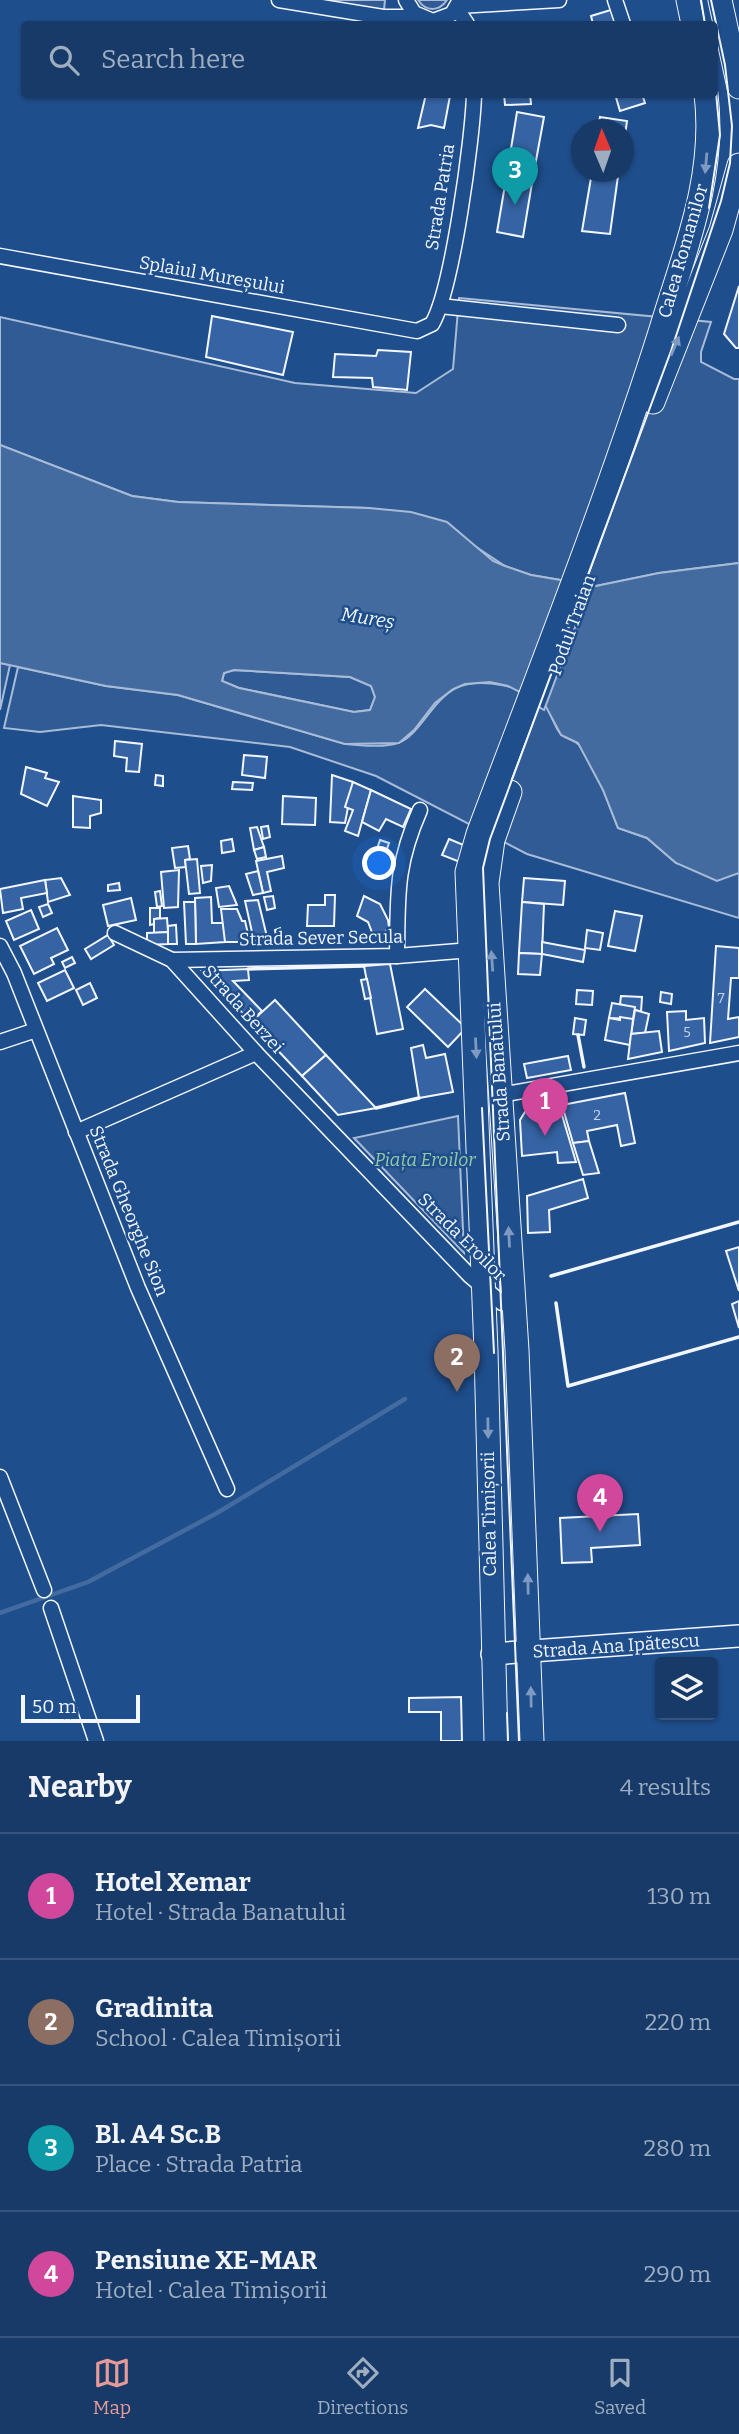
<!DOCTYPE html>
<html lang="en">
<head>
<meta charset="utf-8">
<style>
  body { margin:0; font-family:Bitter,serif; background:#20416f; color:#f1f3f6 }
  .controls { position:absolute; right:21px; bottom:21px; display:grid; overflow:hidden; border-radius:7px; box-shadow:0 2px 5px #0004 }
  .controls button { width:63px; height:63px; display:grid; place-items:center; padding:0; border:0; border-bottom:2px solid #36547d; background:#173a69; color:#f1f3f6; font:35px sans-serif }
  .compass { position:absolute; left:571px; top:119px; width:63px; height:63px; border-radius:50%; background:#173a69; box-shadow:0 2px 5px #0004; rotate:358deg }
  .scale { position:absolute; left:21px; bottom:18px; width:119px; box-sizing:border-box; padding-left:7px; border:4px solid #f2f6ff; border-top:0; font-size:19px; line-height:24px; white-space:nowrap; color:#f2f6ff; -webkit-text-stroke:5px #1f4e8c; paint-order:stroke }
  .you { position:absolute; left:380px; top:864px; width:24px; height:24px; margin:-18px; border:5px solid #fff; border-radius:50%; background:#1a73e8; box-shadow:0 0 0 10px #1a73e833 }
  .badge { display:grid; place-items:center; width:46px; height:46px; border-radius:50%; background:#e69b98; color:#fff; font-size:23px; font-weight:700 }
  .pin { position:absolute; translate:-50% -58px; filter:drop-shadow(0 2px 4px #0008) }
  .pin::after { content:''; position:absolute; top:37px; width:24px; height:21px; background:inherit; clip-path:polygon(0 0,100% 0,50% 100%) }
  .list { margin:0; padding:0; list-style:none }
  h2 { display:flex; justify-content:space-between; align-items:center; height:91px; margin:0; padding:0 28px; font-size:30px }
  h2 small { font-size:23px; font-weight:400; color:#9eadc0 }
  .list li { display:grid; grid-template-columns:46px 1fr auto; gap:21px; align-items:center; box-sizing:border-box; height:126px; padding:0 28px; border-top:2px solid #36547d }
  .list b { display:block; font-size:26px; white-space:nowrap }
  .list p { margin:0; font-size:23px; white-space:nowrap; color:#9eadc0 }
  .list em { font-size:23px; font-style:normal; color:#9eadc0 }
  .icon { flex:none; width:38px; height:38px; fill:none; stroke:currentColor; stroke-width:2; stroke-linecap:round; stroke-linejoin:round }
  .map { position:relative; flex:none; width:739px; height:1741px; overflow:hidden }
  .search { position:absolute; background:#173a69; box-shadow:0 2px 5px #0004; left:21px; right:21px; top:21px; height:77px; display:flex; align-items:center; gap:18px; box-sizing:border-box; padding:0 24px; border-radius:7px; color:#9eadc0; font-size:26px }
  .sheet { height:595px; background:#173a69 }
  nav { display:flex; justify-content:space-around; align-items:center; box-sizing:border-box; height:98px; border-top:2px solid #36547d; background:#173a69; font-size:19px; color:#9eadc0 }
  nav a { display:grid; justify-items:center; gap:4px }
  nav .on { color:#e69b98 }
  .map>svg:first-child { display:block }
</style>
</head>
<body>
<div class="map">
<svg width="739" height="1741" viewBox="0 0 739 1741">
  <rect width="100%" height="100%" fill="#1f4e8c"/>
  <g fill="#305b95" stroke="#a8bbd7" stroke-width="2">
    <path d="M320,0H385L384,10Z"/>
    <path d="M418,0H447C439,12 426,12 418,0Z"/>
    <path d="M459,298L711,322L701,352V362L734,379H739V563L659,573L596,586L531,575L505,566L476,547L369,508L178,502L132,496L0,445V317L295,383L416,393L453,369Z"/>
    <path d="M0,663L10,665L0,710Z"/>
    <path d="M18,667L106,686L178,695L345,744C361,745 383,748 398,743C420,735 432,700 456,688C479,677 528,686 546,706C552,714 554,727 561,734C566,739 575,740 579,745C597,768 607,801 618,828L647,838L676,863L739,873V918L527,854L376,776L290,747L101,725L40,732L4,728Z"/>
    <path d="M234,670L350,677L371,686L375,697L370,710L354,712L239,688L222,681L224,673Z"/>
    <path d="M458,1116L464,1253L354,1138Z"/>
  </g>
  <path fill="#446ba0" stroke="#a8bbd7" stroke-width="2" fill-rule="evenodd" d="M0,445L132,496L178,502L369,508L411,512L447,522L493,561L505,566L531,575L596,586L659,573L739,563V873L717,881L676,863L647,838L618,828L603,790L578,743L561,735L545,705L508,686L490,682L465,684L453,689L435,703L414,730L399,743L345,744L178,695L106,686L0,663ZM234,670L350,677L371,686L375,697L370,710L354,712L239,688L222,681L224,673Z"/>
  <path fill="#1f4e8c" stroke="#a8bbd7" stroke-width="2" d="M568,578L592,582L544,710L523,697Z"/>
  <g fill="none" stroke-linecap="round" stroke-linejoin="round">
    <path stroke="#446ba0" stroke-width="4.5" d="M0,1613L88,1582L217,1513L405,1399"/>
  </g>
  <g fill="#3563a3" stroke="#f2f6ff" stroke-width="2">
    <path d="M614,9L619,24H593L591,16Z"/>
    <path d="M517,22L518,24H490Z"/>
    <path d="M426,94L450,96L444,128L431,125L418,128Z"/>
    <path d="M504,94H530L531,104L505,105Z"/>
    <path d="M615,94H642L645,103L620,111Z"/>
    <path d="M517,112L544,117L533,177L507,173Z"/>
    <path d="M600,117L627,121L624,142V130H598Z"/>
    <path d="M592,172H619L618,176Z"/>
    <path d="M592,172L618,176L610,234L582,231Z"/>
    <path d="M507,173L533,177L523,237L497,232Z"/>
    <path d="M739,286V348H736L724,334Z"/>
    <path d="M212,316L293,332L283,375L206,357Z"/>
    <path d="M378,350L411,352L407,390L373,387L372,378L333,377L335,354L376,356Z"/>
    <path d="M115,741L142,744L139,772L126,771L127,758L114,756Z"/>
    <path d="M244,755L267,757L265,778L242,775Z"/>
    <path d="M26,767L47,773L45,778L59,782L47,806L21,794Z"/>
    <path d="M156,775L163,776V786L155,785Z"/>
    <path d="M332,775L353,782L345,823L330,822Z"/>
    <path d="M233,782L253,783L252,790L232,789Z"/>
    <path d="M353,782L371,790L358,836L345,831L353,810L345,807Z"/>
    <path d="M371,790L411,809L403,827L386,819L379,831L362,822Z"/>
    <path d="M73,796L101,800V813L90,816V828L73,827Z"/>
    <path d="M283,796L316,798L315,825L282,824Z"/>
    <path d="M268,826L270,837L263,839L261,827Z"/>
    <path d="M257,827L264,847L254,850L250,828Z"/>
    <path d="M232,839L234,851L222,853L221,841Z"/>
    <path d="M449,839L466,846L460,862L442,855Z"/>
    <path d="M380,840L389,843L386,852L377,849Z"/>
    <path d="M188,846L190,859L185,860L186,867L175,868L172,848Z"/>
    <path d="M264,847L266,857L257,859L254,850Z"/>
    <path d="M282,856L284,868L267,872L271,891L263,893L256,861Z"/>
    <path d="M197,859L200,893L189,894L185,860Z"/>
    <path d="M212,865L211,881L203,883L201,866Z"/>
    <path d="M179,870L178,907L164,908L161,872Z"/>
    <path d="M258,871L263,893L253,895L246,874Z"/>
    <path d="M61,878L70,895L48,902L45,880Z"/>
    <path d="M524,878L565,881L563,905L522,902Z"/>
    <path d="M45,880L47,893L21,898L23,909L3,913L0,889Z"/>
    <path d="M119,883L120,890L108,891V885Z"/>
    <path d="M229,886L237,905L219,907L216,888Z"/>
    <path d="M160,891L162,906L157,907L155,892Z"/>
    <path d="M325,895H335L334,926H307L308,905H325Z"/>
    <path d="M273,896L275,908L267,910L264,897Z"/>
    <path d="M364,896L380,904L388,920L389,927L383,935H373L368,922L357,916Z"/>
    <path d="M211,897L212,923H225V942L196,944L195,898Z"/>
    <path d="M131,898L136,920L108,926L103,905Z"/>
    <path d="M258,900L268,941H254L245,901Z"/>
    <path d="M184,902H195L196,944H186Z"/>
    <path d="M522,902L544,904L542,954L519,953Z"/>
    <path d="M48,904L52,913L43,917L39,907Z"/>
    <path d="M150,908H160V918L154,919V924L150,925Z"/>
    <path d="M221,909H237L242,921H245L250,942H225Z"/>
    <path d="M31,910L39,929L14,940L6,921Z"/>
    <path d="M615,911L642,916L635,951L608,946Z"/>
    <path d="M167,918L168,932L154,933V919Z"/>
    <path d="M176,925L177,944H168V926Z"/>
    <path d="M57,928L68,950L51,958L54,964L34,974L20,946Z"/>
    <path d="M280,928L283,940L277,941L275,930Z"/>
    <path d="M587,930L603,933L600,950L585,948Z"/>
    <path d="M168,932V944L147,945V933Z"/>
    <path d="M108,935L114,945L91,959L85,949Z"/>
    <path d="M542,942L585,950L583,962L542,954Z"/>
    <path d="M716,946L739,948V978H731L728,1019L739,1017V1037L710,1043Z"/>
    <path d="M519,953L542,954L540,975L518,974Z"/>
    <path d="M72,957L75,963L65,968L62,962Z"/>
    <path d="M390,964L403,1029L377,1034L364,966Z"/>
    <path d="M248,969L249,980L233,981L262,1011L251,1022L202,971Z"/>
    <path d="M65,970L74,988L47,1001L38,983Z"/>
    <path d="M367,979L371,998L365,999L361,980Z"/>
    <path d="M90,983L97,998L83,1005L76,990Z"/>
    <path d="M425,989L466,1028L448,1047L407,1007Z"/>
    <path d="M577,990L593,991L592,1005L576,1004Z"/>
    <path d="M661,992L672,994L671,1004L660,1002Z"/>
    <path d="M621,996L642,997L641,1012L620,1004Z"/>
    <path d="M275,1000L326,1055L302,1076L251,1022Z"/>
    <path d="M612,1003L635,1007L633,1019L609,1018Z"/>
    <path d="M635,1010L649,1014L645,1033L631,1034Z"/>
    <path d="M686,1011V1020L704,1018L705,1043L669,1051L667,1012Z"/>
    <path d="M620,1017L633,1019L630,1045L605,1040L609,1018L620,1020Z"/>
    <path d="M575,1018L586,1020L584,1035L573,1034Z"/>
    <path d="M659,1031L662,1052L628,1059L631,1034Z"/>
    <path d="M423,1045L426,1058L445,1054L453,1092L419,1098L411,1048Z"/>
    <path d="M326,1055L376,1108L338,1115L302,1076Z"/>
    <path d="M568,1056L571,1070L527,1078L524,1064Z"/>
    <path d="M625,1093L635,1143L621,1146L617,1125L587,1131L589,1141L573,1143L562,1105Z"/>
    <path d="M559,1105L576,1162L558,1163L557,1152L522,1156L520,1120L525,1112Z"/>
    <path d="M589,1141L599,1173L583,1175L573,1143Z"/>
    <path d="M583,1179L588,1198L549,1210L550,1232L528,1233L527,1196Z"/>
    <path d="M739,1247V1291L726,1251Z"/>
    <path d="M739,1301V1328L732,1304Z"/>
    <path d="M638,1514L640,1545L591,1548L592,1562L562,1563L560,1518Z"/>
    <path d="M461,1697L462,1741H441V1712H409V1698Z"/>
  </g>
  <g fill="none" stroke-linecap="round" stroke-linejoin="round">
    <defs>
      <g id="street">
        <path d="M279,0L383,17H419"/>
        <path d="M406,0L414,13L433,21L452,14L460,0"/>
        <path d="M615,0L623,24"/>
        <path d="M458,6L559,0"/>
        <path d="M457,9L467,24"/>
        <path d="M0,256L417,331L432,324C452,291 473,137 474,94"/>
        <path d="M440,306L618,325"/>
        <path d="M115,933L172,960L256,1053L470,1276L502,1303L513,1305"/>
        <path d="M0,946L14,973L138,1288L227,1489"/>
        <path d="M397,956C398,896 395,867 420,810"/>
        <path d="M172,960L397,956L471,950"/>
        <path d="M0,1042L36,1030"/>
        <path d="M500,1095L739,1053"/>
        <path d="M76,1132L256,1053"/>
        <path d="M0,1477L44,1590"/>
        <path d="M51,1608L96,1741"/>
      </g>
      <path id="secondary" d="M492,1654L739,1636"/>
      <g id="primary">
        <path d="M688,0L693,24"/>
        <path d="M720,0L739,87"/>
        <path d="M653,402L721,230L739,165"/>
        <path d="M510,792L493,840L487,883L517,1350L532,1741"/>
        <path d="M496,1741L486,1351L467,872L478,834C541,666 608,498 662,326C685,250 716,176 706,94"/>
      </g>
    </defs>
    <use href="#street" stroke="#f2f6ff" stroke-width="17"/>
    <use href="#secondary" stroke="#f2f6ff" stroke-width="24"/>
    <use href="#primary" stroke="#f2f6ff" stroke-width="25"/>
    <use href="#street" stroke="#1f4e8c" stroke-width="14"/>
    <use href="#secondary" stroke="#1f4e8c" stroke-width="21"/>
    <use href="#primary" stroke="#1f4e8c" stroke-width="23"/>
    <g stroke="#f2f6ff" stroke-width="2">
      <path d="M701,0L705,24"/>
      <path d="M709,208L720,135L714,71"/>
      <path d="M482,1108L494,1353"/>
      <path d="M507,1713L508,1741"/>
      <path d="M519,1741L483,868L490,839L671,351L721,201L730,163L732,126L725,65L711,0"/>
    </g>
    <g stroke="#f2f6ff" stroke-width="3.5">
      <path d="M248,969L364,966"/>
      <path d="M578,1035L584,1067"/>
      <path d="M376,1108L419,1098"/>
      <path d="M551,1276L739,1222"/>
      <path d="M556,1303L568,1386L739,1337"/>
    </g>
  </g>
  <defs><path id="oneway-solid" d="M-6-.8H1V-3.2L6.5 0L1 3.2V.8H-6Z" transform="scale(1.75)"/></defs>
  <g fill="#7e9ac0">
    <use href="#oneway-solid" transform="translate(706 163) rotate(95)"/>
    <use href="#oneway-solid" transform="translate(675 346) rotate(-67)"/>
    <use href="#oneway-solid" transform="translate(492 961) rotate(-94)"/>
    <use href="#oneway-solid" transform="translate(476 1048) rotate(87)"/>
    <use href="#oneway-solid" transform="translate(509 1237) rotate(-93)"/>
    <use href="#oneway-solid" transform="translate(488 1428) rotate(89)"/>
    <use href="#oneway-solid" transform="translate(528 1584) rotate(-91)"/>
    <use href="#oneway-solid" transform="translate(531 1697) rotate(-91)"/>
  </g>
  <g text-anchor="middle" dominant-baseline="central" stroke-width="5" stroke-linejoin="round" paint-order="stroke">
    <g font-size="14" fill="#c3d1e8">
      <text x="721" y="998">7</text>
      <text x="687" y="1032">5</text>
      <text x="597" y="1115">2</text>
    </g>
    <g font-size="18" fill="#f2f6ff" stroke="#1f4e8c">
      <text transform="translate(440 197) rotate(-81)">Strada Patria</text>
      <text transform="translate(683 251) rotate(-74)">Calea Romanilor</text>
      <text transform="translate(212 275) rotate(10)">Splaiul Mureșului</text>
      <text transform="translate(572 625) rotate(-70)">Podul Traian</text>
      <text transform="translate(321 938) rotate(-1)">Strada Sever Secula</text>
      <text transform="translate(243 1009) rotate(48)">Strada Berzei</text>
      <text transform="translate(499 1072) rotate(-94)">Strada Banatului</text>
      <text transform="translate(129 1211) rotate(68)">Strada Gheorghe Sion</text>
      <text transform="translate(462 1237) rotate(45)">Strada Eroilor</text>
      <text transform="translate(489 1514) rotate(-91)">Calea Timișorii</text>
      <text transform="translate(616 1646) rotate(-4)">Strada Ana Ipătescu</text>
    </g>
    <g font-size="18" font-style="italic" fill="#97c8a6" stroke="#1f4e8c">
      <text x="425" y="1160">Piața Eroilor</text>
    </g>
    <g font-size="19" font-style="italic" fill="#f2f6ff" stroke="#1f4e8c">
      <text transform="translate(368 618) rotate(9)">Mureș</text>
    </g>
  </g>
</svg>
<div class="controls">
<button><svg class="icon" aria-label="layers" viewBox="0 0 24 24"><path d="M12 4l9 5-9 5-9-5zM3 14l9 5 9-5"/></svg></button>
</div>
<svg class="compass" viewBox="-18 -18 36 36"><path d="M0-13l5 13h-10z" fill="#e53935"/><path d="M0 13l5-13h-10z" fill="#9eadc0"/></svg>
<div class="scale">50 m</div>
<div class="you"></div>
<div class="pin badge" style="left:545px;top:1136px;background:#d1479c">1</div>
<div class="pin badge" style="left:457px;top:1392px;background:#8d6e63">2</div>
<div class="pin badge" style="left:515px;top:205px;background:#0f9aa8">3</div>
<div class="pin badge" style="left:600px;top:1532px;background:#d1479c">4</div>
<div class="search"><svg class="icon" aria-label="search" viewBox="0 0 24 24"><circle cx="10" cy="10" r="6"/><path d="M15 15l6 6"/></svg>Search here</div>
</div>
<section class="sheet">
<h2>Nearby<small>4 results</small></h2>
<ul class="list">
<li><span class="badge" style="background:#d1479c">1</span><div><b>Hotel Xemar</b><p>Hotel · Strada Banatului</p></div><em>130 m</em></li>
<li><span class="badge" style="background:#8d6e63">2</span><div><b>Gradinita</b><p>School · Calea Timișorii</p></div><em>220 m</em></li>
<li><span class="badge" style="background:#0f9aa8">3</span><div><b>Bl. A4 Sc.B</b><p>Place · Strada Patria</p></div><em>280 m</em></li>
<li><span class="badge" style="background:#d1479c">4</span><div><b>Pensiune XE-MAR</b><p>Hotel · Calea Timișorii</p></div><em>290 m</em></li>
</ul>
</section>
<nav>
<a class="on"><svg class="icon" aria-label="map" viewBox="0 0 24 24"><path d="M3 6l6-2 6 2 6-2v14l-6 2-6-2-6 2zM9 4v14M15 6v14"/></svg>Map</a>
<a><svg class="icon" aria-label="directions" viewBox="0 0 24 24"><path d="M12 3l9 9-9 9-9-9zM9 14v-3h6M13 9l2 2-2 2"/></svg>Directions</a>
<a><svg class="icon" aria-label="saved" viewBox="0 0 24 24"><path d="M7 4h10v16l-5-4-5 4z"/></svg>Saved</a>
</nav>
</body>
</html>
